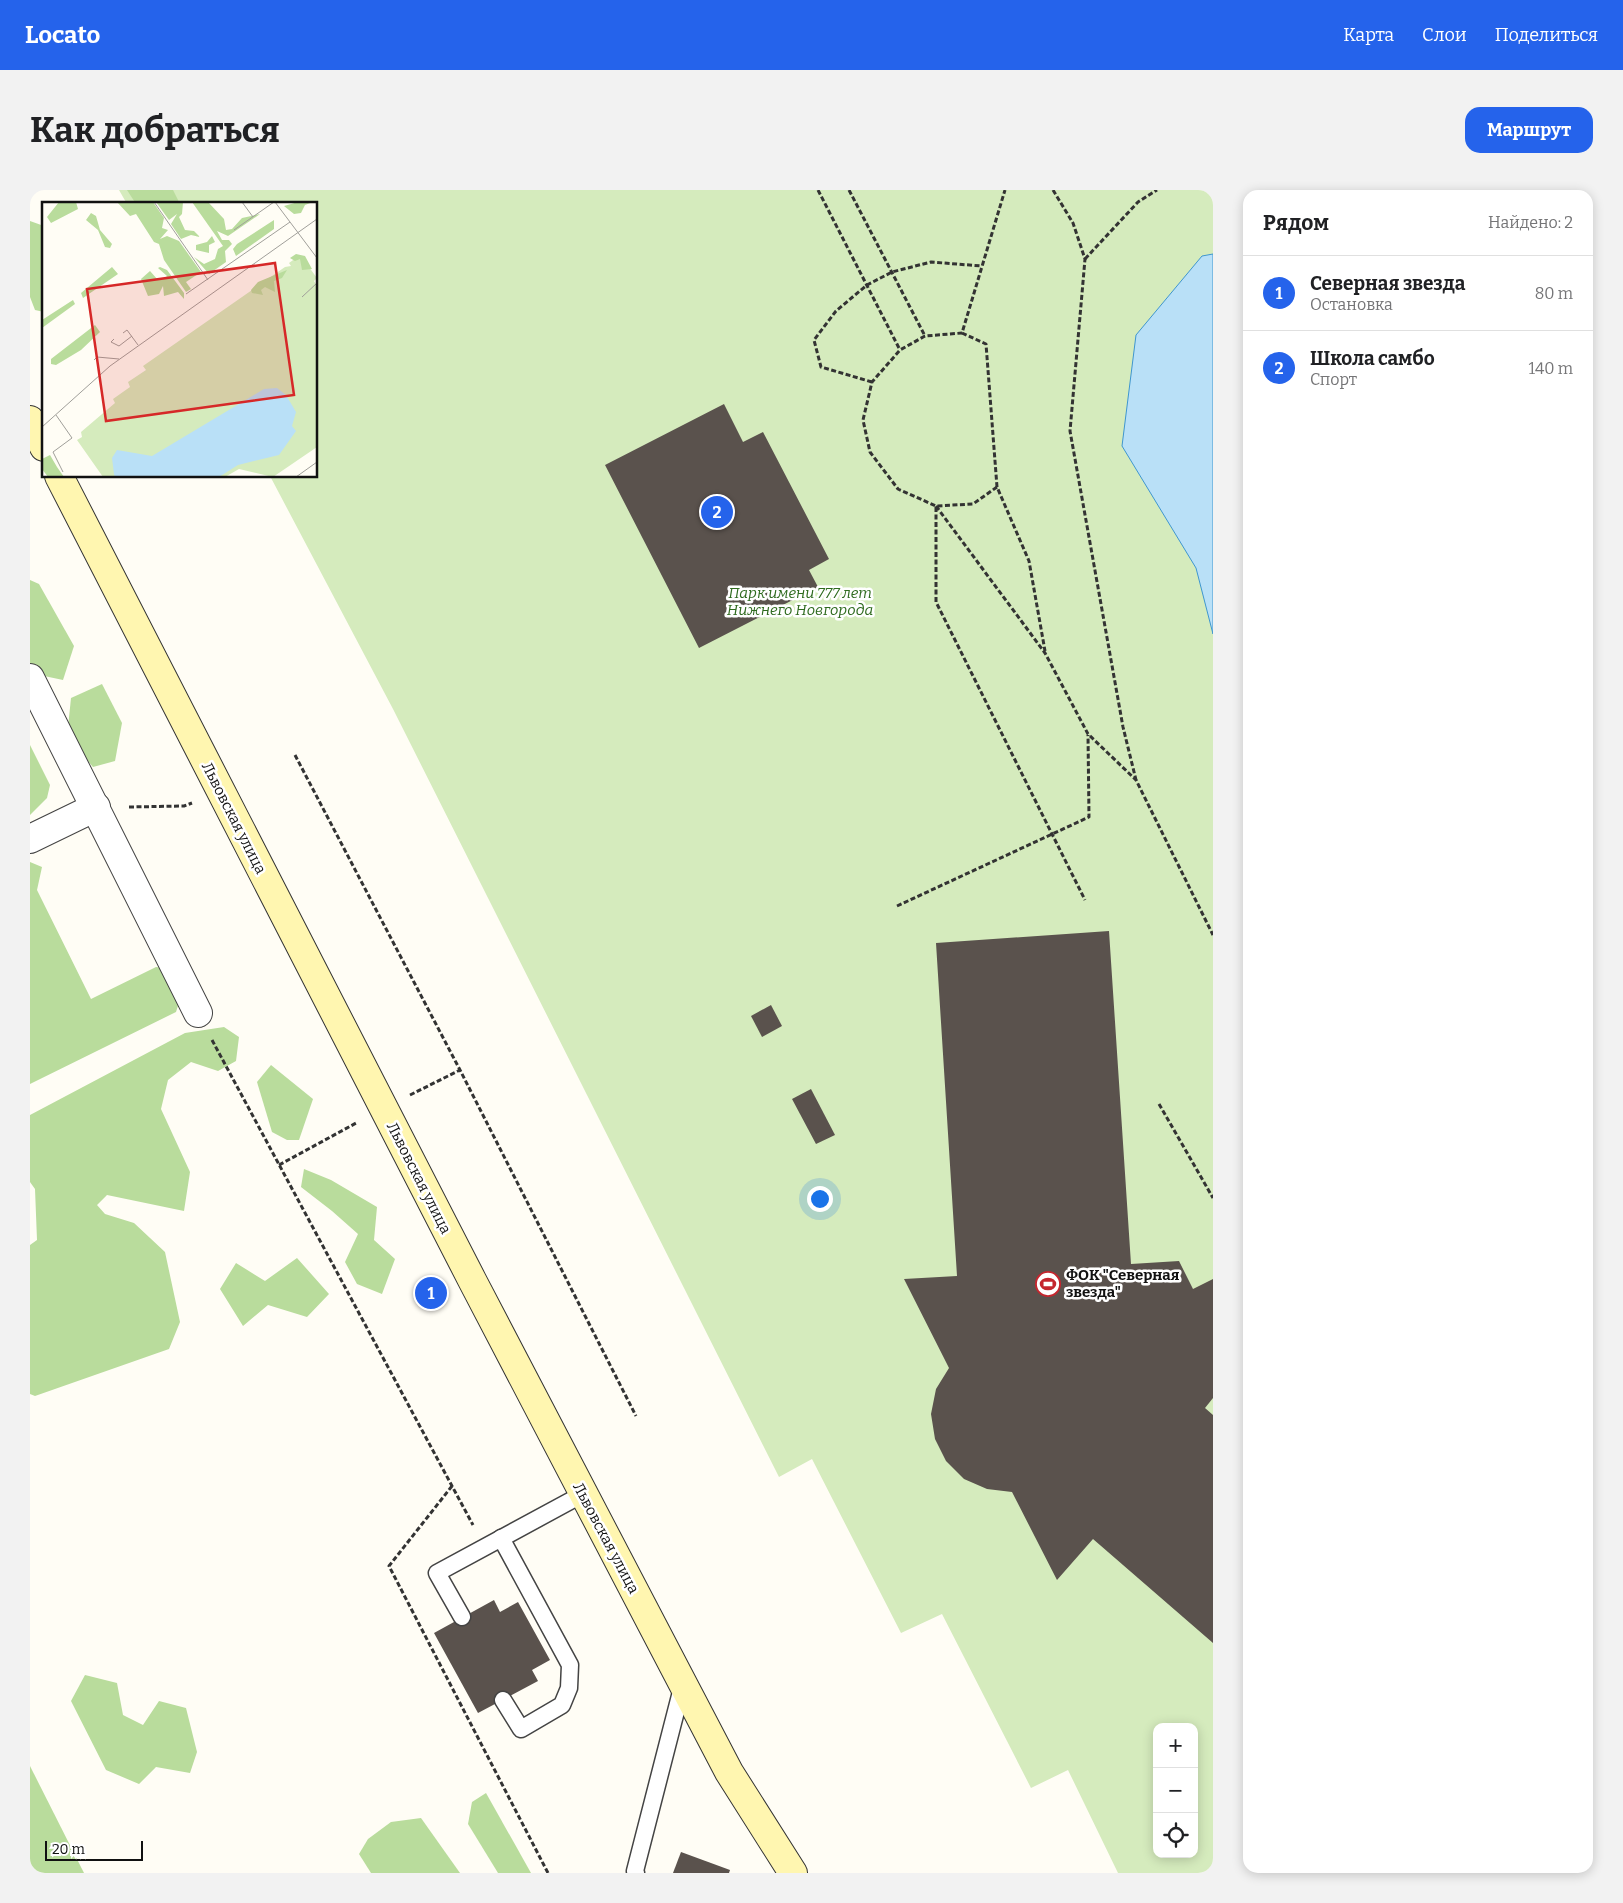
<!DOCTYPE html>
<html lang="ru">
<head>
<meta charset="utf-8">
<style>
  body { margin:0; font-family:Bitter,serif; background:#f2f2f2; color:#202124 }
  .controls { position:absolute; right:15px; bottom:15px; display:grid; overflow:hidden; border-radius:10px; box-shadow:0 2px 12px #0003 }
  .controls button { width:45px; height:45px; display:grid; place-items:center; padding:0; border:0; border-bottom:1px solid #e0e0e0; background:#fff; color:#202124; font:25px sans-serif }
  .scale { position:absolute; left:15px; bottom:12px; width:98px; box-sizing:border-box; padding-left:5px; border:2px solid #111; border-top:0; font-size:14px; line-height:18px; white-space:nowrap; color:#111; -webkit-text-stroke:4px #fff; paint-order:stroke }
  .you { position:absolute; left:789px; top:1008px; width:18px; height:18px; margin:-12px; border:4px solid #fff; border-radius:50%; background:#1a73e8; box-shadow:0 0 0 8px #1a73e833 }
  .badge { display:grid; place-items:center; width:32px; height:32px; border-radius:50%; background:#2563eb; color:#fff; font-size:16px; font-weight:700 }
  .pin { position:absolute; translate:-50% -50%; border:2px solid #fff; box-shadow:0 1px 5px #0006 }
  .list { margin:0; padding:0; list-style:none }
  h2 { display:flex; justify-content:space-between; align-items:center; height:65px; margin:0; padding:0 20px; font-size:21px }
  h2 small { font-size:16px; font-weight:400; color:#757577 }
  .list li { display:grid; grid-template-columns:32px 1fr auto; gap:15px; align-items:center; box-sizing:border-box; height:75px; padding:0 20px; border-top:1px solid #e0e0e0 }
  .list b { display:block; font-size:19px; white-space:nowrap }
  .list p { margin:0; font-size:16px; white-space:nowrap; color:#757577 }
  .list em { font-size:16px; font-style:normal; color:#757577 }
  .icon { flex:none; width:28px; height:28px; fill:none; stroke:currentColor; stroke-width:2; stroke-linecap:round; stroke-linejoin:round }
  .map { position:relative; flex:none; width:1183px; height:1683px; overflow:hidden; border-radius:15px }
  header { display:flex; align-items:center; gap:30px; box-sizing:border-box; height:70px; padding:0 25px; background:#2563eb; color:#fff }
  header strong { font-size:24px }
  nav { display:flex; gap:28px; margin-inline-start:auto; font-size:18px }
  .intro { display:flex; align-items:center; justify-content:space-between; box-sizing:border-box; height:120px; padding:0 30px }
  h1 { margin:0; font-size:35px }
  .button { padding:12px 22px; border-radius:15px; background:#2563eb; color:#fff; font-size:18px; font-weight:700 }
  main { display:flex; gap:30px; padding:0 30px }
  aside { flex:1; background:#fff; border-radius:15px; box-shadow:0 2px 12px #0003 }
  .map>svg:first-child { display:block }
</style>
</head>
<body>
<header>
<strong>Locato</strong>
<nav><a>Карта</a><a>Слои</a><a>Поделиться</a></nav>
</header>
<div class="intro"><h1>Как добраться</h1><a class="button">Маршрут</a></div>
<main>
<div class="map">
<svg width="1183" height="1683" viewBox="0 0 1183 1683">
  <rect width="100%" height="100%" fill="#fffdf5"/>
  <path fill="#d5ebbd" fill-rule="evenodd" d="M89,0H1183V1683H1088L1038,1580L1001,1598L912,1424L871,1443L782,1269L749,1287L363,519L240,286H286V14H97ZM1127,1537H1164V1664H1127Z"/>
  <g fill="#b9dc9c">
    <path d="M97,0H143L150,14H106Z"/>
    <path d="M0,31L14,36V122L5,120L0,107Z"/>
    <path d="M0,390L9,394L44,456L33,490L0,483Z"/>
    <path d="M72,494L92,533L85,571L63,577L37,547L41,508Z"/>
    <path d="M0,555L20,595L17,608L0,625Z"/>
    <path d="M0,672L12,677L7,700L61,809L126,777L142,779L153,800L146,822L0,894Z"/>
    <path d="M194,837L209,847L206,871L188,881L161,872L138,890L131,919L160,982L154,1021L77,1005L67,1015L75,1024L104,1033L135,1062L150,1132L139,1159L5,1206L0,1204V1055L7,1050L5,999L0,992V925L155,843Z"/>
    <path d="M241,875L283,909L269,950H257L242,942L227,892Z"/>
    <path d="M274,979L301,990L347,1017L344,1050L365,1069L352,1104L327,1094L315,1072L328,1044L302,1021L271,997Z"/>
    <path d="M267,1068L299,1104L277,1127L238,1115L213,1136L190,1099L206,1073L235,1091Z"/>
    <path d="M55,1485L87,1493L93,1525L113,1535L129,1511L156,1518L167,1562L160,1583L126,1577L109,1594L76,1580L41,1511Z"/>
    <path d="M0,1576L54,1683H0Z"/>
    <path d="M456,1603L501,1683H468L438,1634L442,1612Z"/>
    <path d="M391,1628L430,1683H341L329,1664L338,1649L361,1632Z"/>
  </g>
  <path fill="#b9e0f7" stroke="#3f96cf" d="M1183,64V444L1166,378L1092,256L1106,145L1172,66Z"/>
  <g fill="#5a524d">
    <path d="M694,214L713,252L733,242L799,369L779,380L788,397L669,458L575,275Z"/>
    <path d="M1079,741L1101,1074L1149,1071L1163,1099L1183,1089V1208L1175,1218L1183,1225V1453L1063,1349L1027,1390L982,1302L957,1299L934,1289L916,1271L905,1249L901,1224L906,1199L919,1178L874,1089L927,1086L906,753Z"/>
    <path d="M741,815L752,836L732,847L721,826Z"/>
    <path d="M781,899L805,945L786,954L762,909Z"/>
    <path d="M464,1410L470,1422L488,1412L520,1470L502,1480L508,1491L448,1523L404,1443Z"/>
    <path d="M651,1662L700,1680L699,1683H643Z"/>
  </g>
  <g fill="none" stroke-linecap="round" stroke-linejoin="round">
    <defs>
      <g id="lane">
        <path d="M471,1348L540,1475L539,1498L532,1515L491,1539L473,1510"/>
        <path d="M432,1427L407,1383L553,1304"/>
        <path d="M606,1683L605,1681L653,1494"/>
      </g>
      <g id="street">
        <path d="M0,488L168,823"/>
        <path d="M0,649L66,617"/>
      </g>
      <g id="secondary">
        <path d="M0,230L14,257"/>
        <path d="M29,286L442,1090L653,1494L699,1582L763,1683"/>
      </g>
    </defs>
    <use href="#lane" stroke="#444" stroke-width="19"/>
    <use href="#street" stroke="#444" stroke-width="30"/>
    <use href="#secondary" stroke="#333" stroke-width="30"/>
    <g stroke="#333" stroke-width="3" stroke-dasharray="5 2.5" stroke-linecap="butt">
      <path d="M788,0L870,160"/>
      <path d="M819,0L895,146"/>
      <path d="M1023,0L1043,33L1055,69L1040,241L1093,537L1106,590"/>
      <path d="M1055,69L1108,12L1127,0"/>
      <path d="M932,143L956,154L967,297L999,371L1015,461"/>
      <path d="M842,192L791,177L784,150L806,121L837,95L862,82L901,72L952,76"/>
      <path d="M967,297L943,314L906,316L868,299L840,262L833,230L842,192L870,160L895,146L932,143L975,0"/>
      <path d="M906,316L1015,463L1058,544L1106,590L1183,745"/>
      <path d="M906,317V412L1055,710"/>
      <path d="M265,565L430,880L606,1226"/>
      <path d="M99,617L154,616L162,613"/>
      <path d="M867,716L1059,627L1058,545"/>
      <path d="M182,850L443,1335"/>
      <path d="M380,905L430,880"/>
      <path d="M1129,914L1183,1008"/>
      <path d="M249,975L328,932"/>
      <path d="M422,1296L359,1376L518,1683"/>
    </g>
    <use href="#lane" stroke="#fff" stroke-width="16"/>
    <use href="#street" stroke="#fff" stroke-width="28"/>
    <use href="#secondary" stroke="#fff6b0" stroke-width="28"/>
  </g>
  <defs>
    <symbol id="stadium-ring" viewBox="-11 -11 22 22"><circle r="9.5" fill="#fff" stroke="#c4262e" stroke-width="1.5"/><path d="M0-5a6.5 5 0 1 0 0 10a6.5 5 0 1 0 0-10ZM-3.5-1.8h7v3.6h-7Z" fill="#c4262e"/></symbol>
  </defs>
  <g fill-rule="evenodd">
    <use href="#stadium-ring" x="1004" y="1080" width="28" height="28"/>
  </g>
  <g text-anchor="middle" dominant-baseline="central" stroke-width="5" stroke-linejoin="round" paint-order="stroke">
    <g font-size="15" font-style="italic" fill="#2f6b1f" stroke="#fff">
      <text x="770" y="403">Парк имени 777 лет<tspan x="770" dy="17">Нижнего Новгорода</tspan></text>
    </g>
    <g font-size="15" fill="#111" stroke="#fff">
      <text transform="translate(204 628) rotate(63)">Львовская улица</text>
      <text transform="translate(389 988) rotate(63)">Львовская улица</text>
      <text transform="translate(576 1348) rotate(62)">Львовская улица</text>
    </g>
    <g font-size="15" font-weight="bold" fill="#111" stroke="#fff" text-anchor="start">
      <text x="1036" y="1085">ФОК "Северная<tspan x="1036" dy="17">звезда"</tspan></text>
    </g>
  </g>
  <g transform="translate(12 12)">
    <rect width="275" height="275" fill="#fffdf5"/>
    <path d="M258,53L275,76L272,79L275,84V245L231,275L197,267L183,275H61L35,238L40,235L39,230L73,201L71,197L88,185L86,180L104,168L101,164L243,65L249,64L247,61Z" fill="#d5ebbd"/>
    <path d="M17,0H34L36,7L9,21L5,15ZM75,0H111L122,16L120,26L126,28L118,37L125,34L137,39L159,70L144,80L149,87L144,90L122,58L117,42L112,40L94,12L88,14ZM114,0H141L140,12L137,15L143,28L152,29L158,35L149,33L139,37L129,22L135,12L127,18ZM150,0H166L182,17L184,28L190,27L200,16L218,12L186,34L175,29L180,38H187L190,42L183,49L184,60L167,72L152,55L162,62L173,57L176,47L181,44ZM256,0H271L263,3L259,11L252,12L242,4ZM49,11L54,14L58,28L70,42L68,46L63,45L56,28L44,18ZM232,18V27L194,54L191,47L195,42ZM170,34L173,40L167,43V51L154,48V43L165,40ZM254,52L263,54L270,67L260,68L258,57L253,59L248,56ZM70,65L76,72L41,96L39,91ZM118,65L125,68L142,91V97L136,90L122,94L121,84L117,92L106,94L99,77L108,69L116,78L122,77L125,74L116,66ZM245,68L240,76L232,79L233,90L223,85L219,88L221,93L210,91L209,88L216,80ZM31,98L33,102L0,126V118ZM53,123L58,130L39,148L14,163L9,162V157ZM8,253L15,265L22,275H6L0,267V257Z" fill="#b9dc9c"/>
    <path d="M235,186L244,193L254,210L250,224L254,229L237,253L196,263L177,275H73L72,272L70,256L75,248L110,254L222,187Z" fill="#b9e0f7"/>
    <path fill="none" stroke="#a09f9a" stroke-width="1" d="M112,0L166,78M200,0L211,15M233,0L275,56M192,28L232,0M144,92L248,20M260,95L275,81M81,131L85,128L96,143M72,137L69,140L77,144L90,134M52,158L55,155L77,157M14,213L30,236L11,250L21,270M0,225L68,164L275,17M254,275L275,260"/>
    <path fill="#d62828" fill-opacity="0.15" stroke="#d62828" stroke-width="2.5" d="M233,61L252,193L64,219L45,87Z"/>
    <rect width="275" height="275" fill="none" stroke="#111" stroke-width="2.5"/>
  </g>
</svg>
<div class="controls">
<button>+</button>
<button>−</button>
<button><svg class="icon" aria-label="locate" viewBox="0 0 24 24"><circle cx="12" cy="12" r="6"/><path d="M12 2v4M12 18v4M2 12h4M18 12h4"/></svg></button>
</div>
<div class="scale">20 m</div>
<div class="you"></div>
<div class="pin badge" style="left:401px;top:1103px">1</div>
<div class="pin badge" style="left:687px;top:322px">2</div>
</div>
<aside>
<h2>Рядом<small>Найдено: 2</small></h2>
<ul class="list">
<li><span class="badge">1</span><div><b>Северная звезда</b><p>Остановка</p></div><em>80 m</em></li>
<li><span class="badge">2</span><div><b>Школа самбо</b><p>Спорт</p></div><em>140 m</em></li>
</ul>
</aside>
</main>
</body>
</html>
